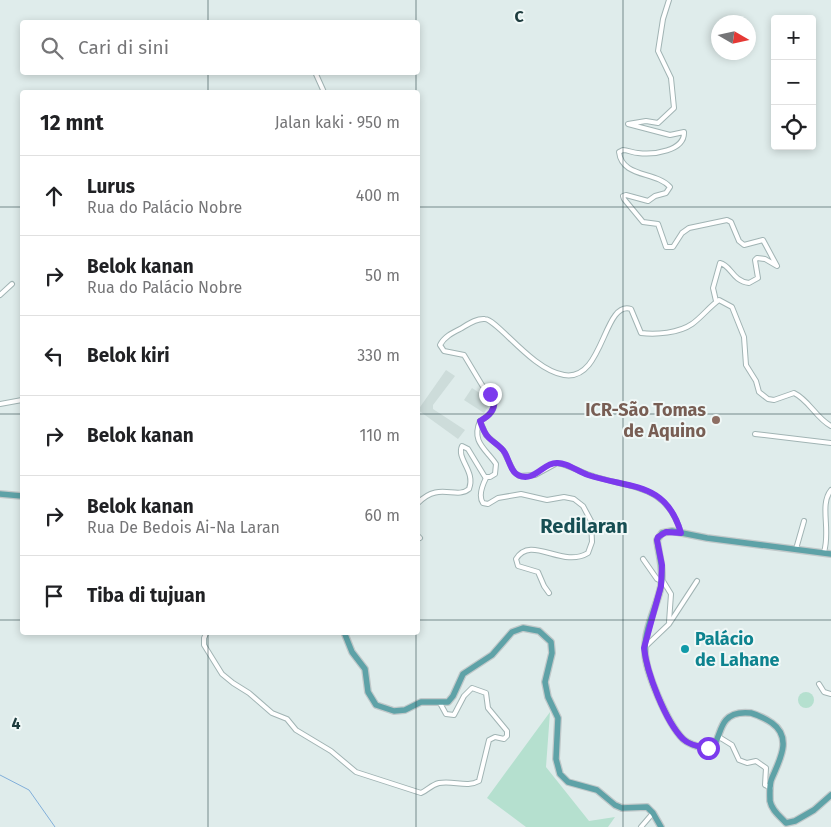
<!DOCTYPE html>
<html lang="id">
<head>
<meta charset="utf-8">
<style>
  body { margin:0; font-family:"Fira Sans",sans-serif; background:#f2f2f2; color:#202124 }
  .controls { position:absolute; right:15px; top:15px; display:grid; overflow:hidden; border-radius:5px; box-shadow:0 2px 8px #0003 }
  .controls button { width:45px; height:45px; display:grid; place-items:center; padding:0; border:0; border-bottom:1px solid #e0e0e0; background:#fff; color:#202124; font:25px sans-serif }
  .compass { position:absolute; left:711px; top:15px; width:45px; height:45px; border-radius:50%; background:#fff; box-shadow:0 2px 8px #0003; rotate:99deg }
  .stop { position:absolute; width:15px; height:15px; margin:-11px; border:4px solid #7c3aed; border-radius:50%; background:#fff }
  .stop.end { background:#7c3aed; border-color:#fff; box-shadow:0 1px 5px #0008 }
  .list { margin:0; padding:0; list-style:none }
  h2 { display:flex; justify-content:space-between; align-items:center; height:65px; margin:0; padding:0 20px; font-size:21px }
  h2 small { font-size:16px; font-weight:400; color:#757577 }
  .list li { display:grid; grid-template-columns:32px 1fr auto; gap:15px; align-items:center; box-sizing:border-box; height:80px; padding:0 20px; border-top:1px solid #e0e0e0 }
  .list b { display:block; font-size:19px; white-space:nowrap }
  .list p { margin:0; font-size:16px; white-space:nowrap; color:#757577 }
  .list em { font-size:16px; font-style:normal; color:#757577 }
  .icon { flex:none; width:28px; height:28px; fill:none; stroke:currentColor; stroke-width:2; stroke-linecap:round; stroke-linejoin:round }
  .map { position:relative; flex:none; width:831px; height:827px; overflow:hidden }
  .search { position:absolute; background:#fff; box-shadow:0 2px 8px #0003; left:20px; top:20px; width:400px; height:55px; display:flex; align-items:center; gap:12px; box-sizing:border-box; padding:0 18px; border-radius:5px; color:#757577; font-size:19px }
  .panel { position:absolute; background:#fff; box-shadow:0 2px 8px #0003; left:20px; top:90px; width:400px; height:545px; border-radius:5px }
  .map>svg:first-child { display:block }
</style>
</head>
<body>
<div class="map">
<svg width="831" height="827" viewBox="0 0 831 827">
  <rect width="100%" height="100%" fill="#dfeceb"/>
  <g fill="#cddcda">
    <path d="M446,370L455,376L433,405V409L465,430L458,439L418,410Z"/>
    <path d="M472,388L492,401L484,413L464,400Z"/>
  </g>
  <g fill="#b5e0cf">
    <circle cx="806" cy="700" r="8"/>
    <path d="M550,712L546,767L589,821L615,817L608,827H526L487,798Z"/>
  </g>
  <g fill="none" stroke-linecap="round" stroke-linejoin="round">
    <path stroke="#80aed9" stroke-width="1" d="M0,775L29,790L55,827"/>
    <defs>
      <g id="street">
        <path d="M669,0L663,19L658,51L671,78L674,108L658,123L646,121L628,124L670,135L684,132C685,151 653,155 638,153C633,153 628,150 623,150L619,152C622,178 656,171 670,187L666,193L655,196L648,201L626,195L623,196L624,199L643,222L658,224L666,247H673L682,233L689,228L727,220L731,222L739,241L744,245L763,240L777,266L765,259L757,258L755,260L758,278L749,283C732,281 731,265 720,263L713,288L716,301"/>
        <path d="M315,72L324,92"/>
        <path d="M0,295L12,284"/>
        <path d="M0,404L22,400"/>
        <path d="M480,421C489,416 496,410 494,399L482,385L464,355L444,351L440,345C444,337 452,333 460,329C467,325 476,318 485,319C498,320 532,370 564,375C604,382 603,300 631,309L641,333C656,335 679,333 692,324C702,317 709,307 719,300L732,307L744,337L746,365L756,381L759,392L768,399L774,400L794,393C809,400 816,418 831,426"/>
        <path d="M480,421L486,435L503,450L514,472L519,476L535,475L557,463C570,465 581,473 593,476C634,489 667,485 681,533"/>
        <path d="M755,434L831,443"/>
        <path d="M486,478C482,486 478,496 483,503L488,504L498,498L521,494L547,500L564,497L574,499L583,506L591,521L592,542L588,553C562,569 531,534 516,559L518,566L538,572L544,586L549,593"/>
        <path d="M418,503C439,481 456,500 469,489C476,471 456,459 462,446L468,449L485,477H490L495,474L496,464C486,449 471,442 480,421"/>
        <path d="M418,536L420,538"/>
        <path d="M796,549L804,521"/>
        <path d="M824,552C831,530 819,505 831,490"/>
        <path d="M643,559L657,579L661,581"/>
        <path d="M663,581L671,594L669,622"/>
        <path d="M207,632L204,638V645L222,674L233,683L249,693L272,713L287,719L296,730L331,751L356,772L421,793C428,790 431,785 439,783C453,780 467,788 479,781L489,740L495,737L504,739L507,736V731L488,708L486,693L472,688L464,696L454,715L446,714L440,703"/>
        <path d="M646,646L669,624L697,581"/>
        <path d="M819,684L824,692L831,694"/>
        <path d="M719,737L732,745L739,760L747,763L756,761L766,768L765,785L771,788"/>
        <path d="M641,827L653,813"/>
      </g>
      <g id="primary">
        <path d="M0,494L22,496"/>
        <path d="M831,554L707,538L672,531L662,533L657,540C659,556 664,570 661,586C657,606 645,627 645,649C644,670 668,724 683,739C690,745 703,749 712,748C719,740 719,728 726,720C732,713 742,712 751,713C758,715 766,719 772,723C793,738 779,761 772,778C769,783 770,796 770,801C772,811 780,816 786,823L795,821L814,810L831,795"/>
        <path d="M344,632L352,652L365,669L368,692L376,705L394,711L405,710L421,702H448L453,696L463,674L492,655L512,632L523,628L539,631L551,642L552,653L545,682L548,697L558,718L556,759L560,774L568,782L597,790L615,805L622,808L647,807L653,813L661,827"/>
      </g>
    </defs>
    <use href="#street" stroke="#a1b4b4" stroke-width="6"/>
    <use href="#primary" stroke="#c0c8c9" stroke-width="8"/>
    <use href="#street" stroke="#fff" stroke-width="4"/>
    <use href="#primary" stroke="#5ea2a7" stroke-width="5.5"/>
  </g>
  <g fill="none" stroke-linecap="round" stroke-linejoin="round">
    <path stroke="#7c3aed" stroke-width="6" d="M490,394L494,398C496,410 489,416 480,421C482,427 484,433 489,438C494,443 501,446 505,453C509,460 511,472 518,475C534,483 543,463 556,463C567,462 578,472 588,475C630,489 666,481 681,533L666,532L658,537L657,540L662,565L661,586L644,648C647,673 665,721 683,739C689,745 700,747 708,748"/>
  </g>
  <path fill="none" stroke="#1e3c3e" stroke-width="1" stroke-opacity="0.55" d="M208,0V22M416,0V22M623,0V827M208,72V92M416,72V92M0,207H22M418,207H831M0,414H22M418,414H831M0,620H22M418,620H831M208,632V827M416,632V827"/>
  <circle fill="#8d6e63" stroke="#f0f8f7" stroke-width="2" cx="716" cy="420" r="5"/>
  <circle fill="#0f9aa8" stroke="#f0f8f7" stroke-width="2" cx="685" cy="649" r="5"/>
  <g text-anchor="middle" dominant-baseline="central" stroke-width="4" stroke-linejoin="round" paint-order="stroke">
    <g font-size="18" font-weight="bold" fill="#785e54" stroke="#f0f8f7" text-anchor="end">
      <text x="706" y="410">ICR-São Tomas<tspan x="706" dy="21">de Aquino</tspan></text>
    </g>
    <g font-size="18" font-weight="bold" fill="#0d838f" stroke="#f0f8f7" text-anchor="start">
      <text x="695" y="639">Palácio<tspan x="695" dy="21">de Lahane</tspan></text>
    </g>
    <g font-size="20" font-weight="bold" fill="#174e53" stroke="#f0f8f7">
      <text x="584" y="526">Redilaran</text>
    </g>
  </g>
  <g font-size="16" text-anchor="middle" font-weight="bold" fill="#1e3c3e" stroke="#f0f8f7" stroke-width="4" stroke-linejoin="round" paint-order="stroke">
    <text x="519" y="22">C</text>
    <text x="16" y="729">4</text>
  </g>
</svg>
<div class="controls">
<button>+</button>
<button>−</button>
<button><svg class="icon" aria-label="locate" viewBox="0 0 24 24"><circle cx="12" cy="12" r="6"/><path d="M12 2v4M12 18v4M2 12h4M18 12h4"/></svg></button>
</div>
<svg class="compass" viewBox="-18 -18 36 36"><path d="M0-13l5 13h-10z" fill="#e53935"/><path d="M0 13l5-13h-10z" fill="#757577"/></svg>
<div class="stop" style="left:708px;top:748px"></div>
<div class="stop end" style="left:490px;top:394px"></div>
<div class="search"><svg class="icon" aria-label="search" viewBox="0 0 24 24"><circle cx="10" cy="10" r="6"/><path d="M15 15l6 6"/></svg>Cari di sini</div>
<section class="panel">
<h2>12 mnt<small>Jalan kaki · 950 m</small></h2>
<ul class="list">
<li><svg class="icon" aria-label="ahead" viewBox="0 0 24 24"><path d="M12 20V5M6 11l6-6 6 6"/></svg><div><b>Lurus</b><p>Rua do Palácio Nobre</p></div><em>400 m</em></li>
<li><svg class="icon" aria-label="right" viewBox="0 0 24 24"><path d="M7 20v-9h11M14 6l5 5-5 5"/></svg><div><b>Belok kanan</b><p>Rua do Palácio Nobre</p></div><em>50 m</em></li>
<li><svg class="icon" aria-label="left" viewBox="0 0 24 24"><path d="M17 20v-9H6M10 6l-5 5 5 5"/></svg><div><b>Belok kiri</b></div><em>330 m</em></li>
<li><svg class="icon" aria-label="right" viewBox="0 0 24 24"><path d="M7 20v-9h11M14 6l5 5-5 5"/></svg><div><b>Belok kanan</b></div><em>110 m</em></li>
<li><svg class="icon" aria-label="right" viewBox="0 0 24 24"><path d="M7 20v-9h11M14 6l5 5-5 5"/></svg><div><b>Belok kanan</b><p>Rua De Bedois Ai-Na Laran</p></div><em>60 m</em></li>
<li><svg class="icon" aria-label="arrive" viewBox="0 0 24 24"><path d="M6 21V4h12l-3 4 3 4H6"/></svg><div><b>Tiba di tujuan</b></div></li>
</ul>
</section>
</div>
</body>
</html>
